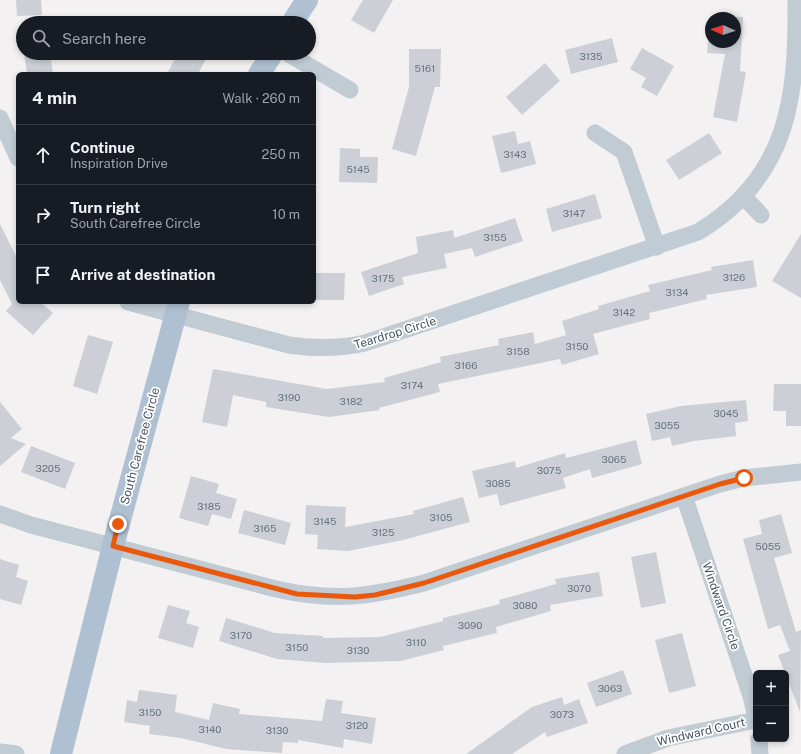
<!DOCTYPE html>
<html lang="en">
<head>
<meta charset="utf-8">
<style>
  body { margin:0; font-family:"Public Sans",sans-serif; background:#20242c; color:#f1f3f6 }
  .controls { position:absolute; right:12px; bottom:12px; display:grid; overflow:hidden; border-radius:6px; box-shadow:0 2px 6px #0003 }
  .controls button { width:36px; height:36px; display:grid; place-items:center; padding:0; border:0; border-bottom:1px solid #363941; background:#171b24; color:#f1f3f6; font:20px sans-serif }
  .compass { position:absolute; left:705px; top:12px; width:36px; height:36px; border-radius:50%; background:#171b24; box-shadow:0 2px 6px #0003; rotate:273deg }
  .stop { position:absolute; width:12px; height:12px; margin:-9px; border:3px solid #ea580c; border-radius:50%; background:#fff }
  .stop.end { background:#ea580c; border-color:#fff; box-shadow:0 1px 4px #0008 }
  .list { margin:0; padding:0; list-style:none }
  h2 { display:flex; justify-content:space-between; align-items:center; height:52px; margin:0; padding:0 16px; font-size:17px }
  h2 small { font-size:13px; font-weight:400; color:#9ea1a6 }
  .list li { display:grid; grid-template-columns:26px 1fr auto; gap:12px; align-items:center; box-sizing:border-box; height:60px; padding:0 16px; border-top:1px solid #363941 }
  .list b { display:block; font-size:15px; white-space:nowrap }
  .list p { margin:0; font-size:13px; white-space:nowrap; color:#9ea1a6 }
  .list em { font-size:13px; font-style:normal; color:#9ea1a6 }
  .icon { flex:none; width:22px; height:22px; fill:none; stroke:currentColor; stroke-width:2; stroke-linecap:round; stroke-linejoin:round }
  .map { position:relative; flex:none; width:801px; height:754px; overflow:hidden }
  .search { position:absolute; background:#171b24; box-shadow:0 2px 6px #0003; left:16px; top:16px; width:300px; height:44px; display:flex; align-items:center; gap:10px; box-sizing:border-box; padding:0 14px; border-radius:22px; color:#9ea1a6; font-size:15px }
  .panel { position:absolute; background:#171b24; box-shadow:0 2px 6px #0003; left:16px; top:72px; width:300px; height:232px; border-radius:6px }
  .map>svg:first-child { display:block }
</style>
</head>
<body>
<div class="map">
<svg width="801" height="754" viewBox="0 0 801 754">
  <rect width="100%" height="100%" fill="#f3f1f1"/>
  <g fill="#ccd0d6">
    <path d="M16,0H41L42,15L17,16Z"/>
    <path d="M363,0H393L374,33L351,20Z"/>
    <path d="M712,16L743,17L740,71L746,72L737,122L713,117L725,54L707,53L709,30H711V42H735V18H712Z"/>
    <path d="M612,38L618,62L571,74L565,50Z"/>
    <path d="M642,48L674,66L657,96L641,87L646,78L630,69Z"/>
    <path d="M409,49H441L440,87H435L416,156L392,149L409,87Z"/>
    <path d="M24,53H50L53,74H27Z"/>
    <path d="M178,53H209L198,74H167Z"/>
    <path d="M545,63L560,81L522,115L506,97Z"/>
    <path d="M515,131L518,144L530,141L536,164L501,173L492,136Z"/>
    <path d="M709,133L722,153L679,180L666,160Z"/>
    <path d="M340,148L360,149V157H378L377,183L339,182Z"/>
    <path d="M595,194L602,218L552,232L546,209Z"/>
    <path d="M515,218L523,241L475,257L472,248L444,254L447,268L402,277L404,284L369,296L361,272L418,253L416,237L453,230L454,238Z"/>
    <path d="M0,224L18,260V302H40L53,313L33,335L6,311L12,304L0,280Z"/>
    <path d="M801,234V298L772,281Z"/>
    <path d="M753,260L757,287L706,295L707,299L649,313L650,319L593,334L599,354L562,365L560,359L438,384L440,392L379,408L380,410L329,417L266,407V402L233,395L227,427L202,422L213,369L327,389L385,382L384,378L441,362L440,357L499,345L498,339L533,332L535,344L566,335L562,321L599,309L598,306L650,291L648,285L712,270L711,267Z"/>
    <path d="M314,273H345L344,300H314Z"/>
    <path d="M88,335L113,342L97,394L73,386Z"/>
    <path d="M774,384H801V426H786V411H773Z"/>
    <path d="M746,400L748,421L735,423L736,436L694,441L672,446L670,437L652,441L646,414L681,406Z"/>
    <path d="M0,402L22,429L11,438L26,444L0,466Z"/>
    <path d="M636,440L642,464L592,478L590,469L563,478L566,488L500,506L497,494L479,498L472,471L515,461L516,468L565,453L566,458Z"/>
    <path d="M31,446L75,463L65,489L21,472Z"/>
    <path d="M191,476L219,484L216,493L237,499L231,519L212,514L208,526L179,518Z"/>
    <path d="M463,497L470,522L403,540L348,551L317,549L318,535L305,534L306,505L346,507L345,527L414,514L413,511Z"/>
    <path d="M244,510L291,523L285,545L238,533Z"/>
    <path d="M781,514L792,553L774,558L796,632L801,630L800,712L778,655L790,651L780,625L768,629L743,539L762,534L759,520Z"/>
    <path d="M656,552L666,603L641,608L631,557Z"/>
    <path d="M0,559L19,565L16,577L28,581L21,605L0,599Z"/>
    <path d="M599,572L603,596L550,605L551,611L496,627L497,633L443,646L444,650L401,661L326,663L277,659L219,641L226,618L275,633L323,636V638L380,637L443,621V618L500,604L499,600L556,584L555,579Z"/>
    <path d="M168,605L190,611L186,623L199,627L193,648L158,638Z"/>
    <path d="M682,633L696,686L669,693L655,640Z"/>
    <path d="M623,670L632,694L596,707L587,683Z"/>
    <path d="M139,690L177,695L175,712L209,720L213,703L240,709L239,714L322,721L326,699L343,701L341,713L376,718L372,744L344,739L343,748L298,740V743L283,742L282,753L226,749L181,738L149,734L150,726L124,722L127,700L137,702Z"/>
    <path d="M562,697L564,705L579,699L588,723L547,737L545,732L512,754H466L532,707Z"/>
  </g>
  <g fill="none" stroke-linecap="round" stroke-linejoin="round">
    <g stroke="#c0cbd4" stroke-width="17">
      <path d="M287,53L350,90"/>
      <path d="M0,118L18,158"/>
      <path d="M595,133L624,152L657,247"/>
      <path d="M744,197L761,215"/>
      <path d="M128,302L289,345C316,349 339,349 365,343L698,232C789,177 797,98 796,0"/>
      <path d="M684,496L751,696L756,718"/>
      <path d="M0,514L31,525L276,589C334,602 368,597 424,583L720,484L744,478L801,472"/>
      <path d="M759,739L760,754"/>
      <path d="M0,752L16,754"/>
      <path d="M625,754L668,738L756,720"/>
    </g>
    <g stroke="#aec0d2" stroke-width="22">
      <path d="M292,23L307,0"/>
      <path d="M259,74L273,53"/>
      <path d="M61,754L113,546L179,302"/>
    </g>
  </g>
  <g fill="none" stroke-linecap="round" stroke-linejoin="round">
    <path stroke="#ea580c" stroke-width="5" d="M118,524L113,546L297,594L355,597L375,595L424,583L720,484L744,478"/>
  </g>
  <g text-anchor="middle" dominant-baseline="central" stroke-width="3.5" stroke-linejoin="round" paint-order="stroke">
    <g font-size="10" fill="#68737e">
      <text x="591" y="56">3135</text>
      <text x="425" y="68">5161</text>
      <text x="515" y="154">3143</text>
      <text x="358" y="169">5145</text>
      <text x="574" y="213">3147</text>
      <text x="495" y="237">3155</text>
      <text x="734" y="277">3126</text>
      <text x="383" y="278">3175</text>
      <text x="677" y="292">3134</text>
      <text x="624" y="312">3142</text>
      <text x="577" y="346">3150</text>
      <text x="518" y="351">3158</text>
      <text x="466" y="365">3166</text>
      <text x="412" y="385">3174</text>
      <text x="289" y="397">3190</text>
      <text x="351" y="401">3182</text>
      <text x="726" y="413">3045</text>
      <text x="667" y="425">3055</text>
      <text x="614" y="459">3065</text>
      <text x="48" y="468">3205</text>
      <text x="549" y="470">3075</text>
      <text x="498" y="483">3085</text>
      <text x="209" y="506">3185</text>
      <text x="441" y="517">3105</text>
      <text x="325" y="521">3145</text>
      <text x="265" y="528">3165</text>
      <text x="383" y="532">3125</text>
      <text x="768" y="546">5055</text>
      <text x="579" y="588">3070</text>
      <text x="525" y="605">3080</text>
      <text x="470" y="625">3090</text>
      <text x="241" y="635">3170</text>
      <text x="416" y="642">3110</text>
      <text x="297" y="647">3150</text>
      <text x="358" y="650">3130</text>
      <text x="610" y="688">3063</text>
      <text x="150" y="712">3150</text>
      <text x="562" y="714">3073</text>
      <text x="357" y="725">3120</text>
      <text x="210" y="729">3140</text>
      <text x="277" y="730">3130</text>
    </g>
    <g font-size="12" fill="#465461" stroke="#fff">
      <text transform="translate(395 333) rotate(-17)">Teardrop Circle</text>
      <text transform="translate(140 446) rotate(-75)">South Carefree Circle</text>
      <text transform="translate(721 606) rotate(71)">Windward Circle</text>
      <text transform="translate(701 732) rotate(-13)">Windward Court</text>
    </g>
  </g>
</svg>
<div class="controls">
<button>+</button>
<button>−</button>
</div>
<svg class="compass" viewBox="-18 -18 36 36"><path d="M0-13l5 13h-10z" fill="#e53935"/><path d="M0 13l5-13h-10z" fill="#9ea1a6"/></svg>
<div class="stop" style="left:744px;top:478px"></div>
<div class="stop end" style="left:118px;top:524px"></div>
<div class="search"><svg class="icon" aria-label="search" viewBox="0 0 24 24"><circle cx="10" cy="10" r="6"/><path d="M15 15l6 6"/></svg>Search here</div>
<section class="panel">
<h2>4 min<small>Walk · 260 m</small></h2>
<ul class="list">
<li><svg class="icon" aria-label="ahead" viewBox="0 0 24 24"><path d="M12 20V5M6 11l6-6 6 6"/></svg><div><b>Continue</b><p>Inspiration Drive</p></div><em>250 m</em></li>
<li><svg class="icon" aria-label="right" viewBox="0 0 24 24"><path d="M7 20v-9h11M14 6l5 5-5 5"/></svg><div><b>Turn right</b><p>South Carefree Circle</p></div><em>10 m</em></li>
<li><svg class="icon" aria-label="arrive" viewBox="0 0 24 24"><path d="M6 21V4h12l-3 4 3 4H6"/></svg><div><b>Arrive at destination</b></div></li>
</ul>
</section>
</div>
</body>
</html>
